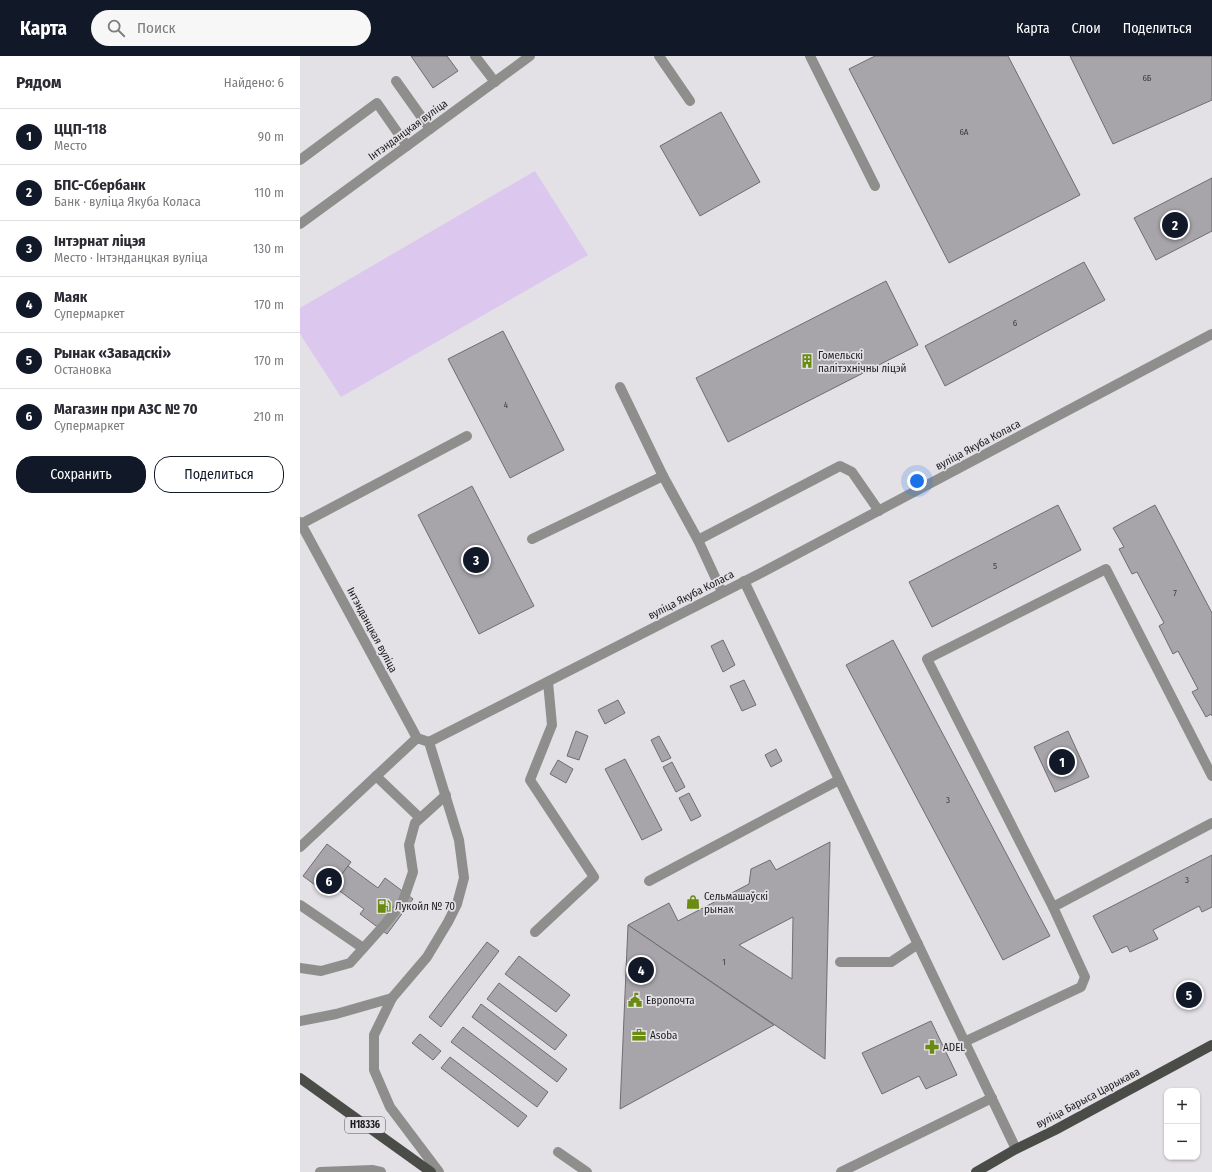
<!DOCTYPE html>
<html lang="ru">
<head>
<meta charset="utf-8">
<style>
  body { margin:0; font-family:"Fira Sans Condensed",sans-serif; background:#f7f7f7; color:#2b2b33 }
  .controls { position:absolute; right:12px; bottom:12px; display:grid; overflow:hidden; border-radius:8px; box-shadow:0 1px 3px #0004 }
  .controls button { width:36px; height:36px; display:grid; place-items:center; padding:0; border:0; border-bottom:1px solid #e1e1e2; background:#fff; color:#2b2b33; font:20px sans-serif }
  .you { position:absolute; left:617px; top:425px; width:14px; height:14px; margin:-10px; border:3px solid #fff; border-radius:50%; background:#1a73e8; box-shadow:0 0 0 6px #1a73e833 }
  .badge { display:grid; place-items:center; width:26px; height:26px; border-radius:50%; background:#111827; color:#fff; font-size:13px; font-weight:700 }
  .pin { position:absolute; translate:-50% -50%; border:2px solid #fff; box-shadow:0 1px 4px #0006 }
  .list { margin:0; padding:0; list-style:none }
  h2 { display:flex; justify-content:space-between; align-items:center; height:52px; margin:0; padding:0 16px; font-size:17px }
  h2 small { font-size:13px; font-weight:400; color:#7c7c81 }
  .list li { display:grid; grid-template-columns:26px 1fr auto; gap:12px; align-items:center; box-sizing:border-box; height:56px; padding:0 16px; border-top:1px solid #e1e1e2 }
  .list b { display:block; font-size:15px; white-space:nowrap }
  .list p { margin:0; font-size:13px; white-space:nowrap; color:#7c7c81 }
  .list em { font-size:13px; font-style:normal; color:#7c7c81 }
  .actions { display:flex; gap:8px; padding:12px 16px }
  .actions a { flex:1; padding:9px 0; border:1px solid #111827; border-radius:16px; text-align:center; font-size:14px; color:#111827 }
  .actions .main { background:#111827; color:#fff }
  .icon { flex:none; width:22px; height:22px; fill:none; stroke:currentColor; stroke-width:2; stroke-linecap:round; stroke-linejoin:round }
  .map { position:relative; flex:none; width:912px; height:1116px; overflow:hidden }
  header { display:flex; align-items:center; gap:24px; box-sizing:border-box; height:56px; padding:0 20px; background:#111827; color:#fff }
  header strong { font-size:19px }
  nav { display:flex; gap:22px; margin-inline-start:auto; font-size:14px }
  .search { width:280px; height:36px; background:#f7f7f7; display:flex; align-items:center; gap:10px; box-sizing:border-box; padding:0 14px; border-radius:22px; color:#7c7c81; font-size:15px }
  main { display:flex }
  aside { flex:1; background:#fff }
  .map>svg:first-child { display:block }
</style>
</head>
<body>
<header>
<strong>Карта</strong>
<div class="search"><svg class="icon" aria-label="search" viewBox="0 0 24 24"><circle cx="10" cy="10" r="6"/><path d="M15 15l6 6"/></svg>Поиск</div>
<nav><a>Карта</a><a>Слои</a><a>Поделиться</a></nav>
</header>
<main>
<aside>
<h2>Рядом<small>Найдено: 6</small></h2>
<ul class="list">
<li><span class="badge">1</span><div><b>ЦЦП-118</b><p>Место</p></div><em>90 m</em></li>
<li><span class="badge">2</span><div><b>БПС-Сбербанк</b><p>Банк · вуліца Якуба Коласа</p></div><em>110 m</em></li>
<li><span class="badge">3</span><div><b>Інтэрнат ліцэя</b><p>Место · Інтэнданцкая вуліца</p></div><em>130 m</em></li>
<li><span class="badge">4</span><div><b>Маяк</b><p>Супермаркет</p></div><em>170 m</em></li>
<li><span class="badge">5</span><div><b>Рынак «Завадскі»</b><p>Остановка</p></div><em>170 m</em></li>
<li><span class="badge">6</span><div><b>Магазин при АЗС № 70</b><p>Супермаркет</p></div><em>210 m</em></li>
</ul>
<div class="actions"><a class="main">Сохранить</a><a>Поделиться</a></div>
</aside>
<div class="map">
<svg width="912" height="1116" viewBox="0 0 912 1116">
  <rect width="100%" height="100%" fill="#e3e0e6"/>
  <path fill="#dcc7ef" d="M235,115L288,199L41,341L0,278V252Z"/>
  <g fill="#a7a4aa" stroke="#706d72" fill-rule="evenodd">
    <path d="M111,0H147L158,15L133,32Z"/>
    <path d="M575,0H708L780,139L649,207L549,13Z"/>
    <path d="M770,0H912V44L813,88Z"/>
    <path d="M421,56L460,126L400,160L360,90Z"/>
    <path d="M912,122V175L856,204L834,162Z"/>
    <path d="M784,206L805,244L645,330L625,290Z"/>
    <path d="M586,225L618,289L428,386L396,322Z"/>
    <path d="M203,275L264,394L210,422L148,303Z"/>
    <path d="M172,430L234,550L179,578L118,459Z"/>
    <path d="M758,449L781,494L632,571L609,526Z"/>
    <path d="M855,449L912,557V660L911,658L906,661L892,636L898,633L878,595L873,598L859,570L864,567L837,516L832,518L819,493L824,491L813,472Z"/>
    <path d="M423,584L435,609L423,616L411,590Z"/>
    <path d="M593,584L750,880L703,904L546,609Z"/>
    <path d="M444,624L456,649L442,655L430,630Z"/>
    <path d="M318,644L325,657L305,668L298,654Z"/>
    <path d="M276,675L288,680L279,704L267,700Z"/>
    <path d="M768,675L789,721L755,736L734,691Z"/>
    <path d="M359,680L371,702L362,706L351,684Z"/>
    <path d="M476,693L482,705L471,711L465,699Z"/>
    <path d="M325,703L362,774L342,784L305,713Z"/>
    <path d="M258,704L273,713L266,727L250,718Z"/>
    <path d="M372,706L385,731L376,736L363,711Z"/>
    <path d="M389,737L401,760L391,765L379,742Z"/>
    <path d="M530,786L525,1003L328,869L369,847L378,865L449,828L451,813L470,804L476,814ZM493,861L492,923L439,889Z"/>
    <path d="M27,788L51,806L27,838L3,820Z"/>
    <path d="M912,799V851L902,856L899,850L853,874L858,883L830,896L827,890L812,897L793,860Z"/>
    <path d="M48,810L78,832L85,822L113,843L87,878L60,858L64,853L33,830Z"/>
    <path d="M328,869L474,969L320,1053Z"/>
    <path d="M187,886L199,895L141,971L129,961Z"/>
    <path d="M219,900L270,939L256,956L205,918Z"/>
    <path d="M199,927L267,979L255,994L187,943Z"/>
    <path d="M181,948L267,1013L257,1026L172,961Z"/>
    <path d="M631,965L657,1019L626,1033L619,1020L582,1038L562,997Z"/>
    <path d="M163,971L248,1036L237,1051L151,986Z"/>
    <path d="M120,978L141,995L133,1004L112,987Z"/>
    <path d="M150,1001L227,1060L218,1071L141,1012Z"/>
  </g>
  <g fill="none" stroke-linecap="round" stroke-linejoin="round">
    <g stroke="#8e8f8c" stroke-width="10">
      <path d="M175,0L195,26"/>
      <path d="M359,0L390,45"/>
      <path d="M510,0L575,130"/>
      <path d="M96,25L130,73"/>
      <path d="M0,104L77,47L107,90"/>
      <path d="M0,168L230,0"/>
      <path d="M320,331L363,420L398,484L422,536"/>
      <path d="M0,466L117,682L129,686"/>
      <path d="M1,468L167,380"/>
      <path d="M232,483L363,420"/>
      <path d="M398,484L540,410L552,416L579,455"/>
      <path d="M444,525L716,1093"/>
      <path d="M129,686L461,517L912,278"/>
      <path d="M129,686L159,784L164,822L157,848L148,866L127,901L92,942L74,979V1014L90,1051L139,1116"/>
      <path d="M76,720L120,762"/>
      <path d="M0,791L117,682"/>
      <path d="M349,825L539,724"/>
      <path d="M0,849L63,892"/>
      <path d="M753,851L912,767"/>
      <path d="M235,876L294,821L230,724L252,669L248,626"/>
      <path d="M540,906H591L618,888"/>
      <path d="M0,912L21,915L50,907L85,868L103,845L113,816L109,789L115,767L146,739"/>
      <path d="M0,965L36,958L92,942"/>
      <path d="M664,986L781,931L785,921L753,851L627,603L806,513L912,720"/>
      <path d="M258,1096L287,1116"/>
      <path d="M20,1116L72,1114L81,1116"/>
      <path d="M541,1116L692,1042"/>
    </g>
    <g stroke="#4a4c48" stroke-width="10">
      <path d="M0,1022L131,1116"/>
      <path d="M676,1116L716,1093L755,1074L912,989"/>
    </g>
  </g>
  <defs>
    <symbol id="building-bare" viewBox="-9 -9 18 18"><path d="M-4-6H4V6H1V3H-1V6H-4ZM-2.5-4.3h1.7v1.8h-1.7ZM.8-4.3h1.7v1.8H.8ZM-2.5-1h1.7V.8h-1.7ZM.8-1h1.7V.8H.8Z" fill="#688b10" stroke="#e3e0e6" stroke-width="2.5" paint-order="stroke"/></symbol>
    <symbol id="shop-bare" viewBox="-9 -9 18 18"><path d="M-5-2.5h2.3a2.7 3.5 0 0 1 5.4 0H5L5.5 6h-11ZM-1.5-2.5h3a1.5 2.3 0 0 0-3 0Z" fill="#688b10" stroke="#e3e0e6" stroke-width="2.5" paint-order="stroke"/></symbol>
    <symbol id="fuel-bare" viewBox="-9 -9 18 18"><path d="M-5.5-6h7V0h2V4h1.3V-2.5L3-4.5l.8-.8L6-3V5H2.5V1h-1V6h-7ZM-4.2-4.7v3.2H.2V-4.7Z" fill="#688b10" stroke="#e3e0e6" stroke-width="2.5" paint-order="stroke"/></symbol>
    <symbol id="civic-bare" viewBox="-9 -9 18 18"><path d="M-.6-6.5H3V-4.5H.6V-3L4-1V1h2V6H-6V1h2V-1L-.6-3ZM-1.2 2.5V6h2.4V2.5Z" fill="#688b10" stroke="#e3e0e6" stroke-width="2.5" paint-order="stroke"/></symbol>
    <symbol id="office-bare" viewBox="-9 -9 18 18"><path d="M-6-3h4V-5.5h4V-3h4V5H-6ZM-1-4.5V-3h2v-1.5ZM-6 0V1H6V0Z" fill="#688b10" stroke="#e3e0e6" stroke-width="2.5" paint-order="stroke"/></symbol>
    <symbol id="pharmacy-bare" viewBox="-9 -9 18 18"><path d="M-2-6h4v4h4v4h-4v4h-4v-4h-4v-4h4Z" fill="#688b10" stroke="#e3e0e6" stroke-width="2.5" paint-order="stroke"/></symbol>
  </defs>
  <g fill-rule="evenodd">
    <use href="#building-bare" x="497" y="295" width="20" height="20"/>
    <use href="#shop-bare" x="383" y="836" width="20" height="20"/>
    <use href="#fuel-bare" x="74" y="840" width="20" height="20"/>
    <use href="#civic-bare" x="325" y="934" width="20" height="20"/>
    <use href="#office-bare" x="329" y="969" width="20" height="20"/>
    <use href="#pharmacy-bare" x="622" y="981" width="20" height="20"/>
  </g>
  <g text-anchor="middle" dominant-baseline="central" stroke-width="3.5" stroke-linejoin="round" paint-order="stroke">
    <g font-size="9" fill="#403e41">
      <text x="847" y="22">6Б</text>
      <text x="664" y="76">6А</text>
      <text x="715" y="267">6</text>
      <text x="206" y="349">4</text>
      <text x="695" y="510">5</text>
      <text x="875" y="537">7</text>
      <text x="648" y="744">3</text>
      <text x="887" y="824">3</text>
      <text x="424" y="906">1</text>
    </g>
    <rect fill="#e3e0e6" stroke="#58575a" stroke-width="1" x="45" y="1061" width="40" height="16" rx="3"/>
    <g font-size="10" font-weight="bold" fill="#1d1c1e">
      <text x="65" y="1069">Н18336</text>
    </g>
    <g font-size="11" fill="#1d1c1e" stroke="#e3e0e6">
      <text transform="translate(108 74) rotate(-36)">Інтэнданцкая вуліца</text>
      <text transform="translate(678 389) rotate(-28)">вуліца Якуба Коласа</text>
      <text transform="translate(391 539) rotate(-27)">вуліца Якуба Коласа</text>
      <text transform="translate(72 574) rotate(62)">Інтэнданцкая вуліца</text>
      <text transform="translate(788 1042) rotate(-28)">вуліца Барыса Царыкава</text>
    </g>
    <g font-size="11" fill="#1d1c1e" stroke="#e3e0e6" text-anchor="start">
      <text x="518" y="299">Гомельскі<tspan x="518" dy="13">палітэхнічны ліцэй</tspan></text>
      <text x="404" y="840">Сельмашаўскі<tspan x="404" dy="13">рынак</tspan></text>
      <text x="95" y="850">Лукойл № 70</text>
      <text x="346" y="944">Европочта</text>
      <text x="350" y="979">Asoba</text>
      <text x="643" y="991">ADEL</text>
    </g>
  </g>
</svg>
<div class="controls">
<button>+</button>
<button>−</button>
</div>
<div class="you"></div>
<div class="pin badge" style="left:762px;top:706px">1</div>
<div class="pin badge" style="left:875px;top:169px">2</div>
<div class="pin badge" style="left:176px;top:504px">3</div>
<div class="pin badge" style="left:341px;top:914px">4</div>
<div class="pin badge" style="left:889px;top:939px">5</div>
<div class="pin badge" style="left:29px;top:825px">6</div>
</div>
</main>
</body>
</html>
